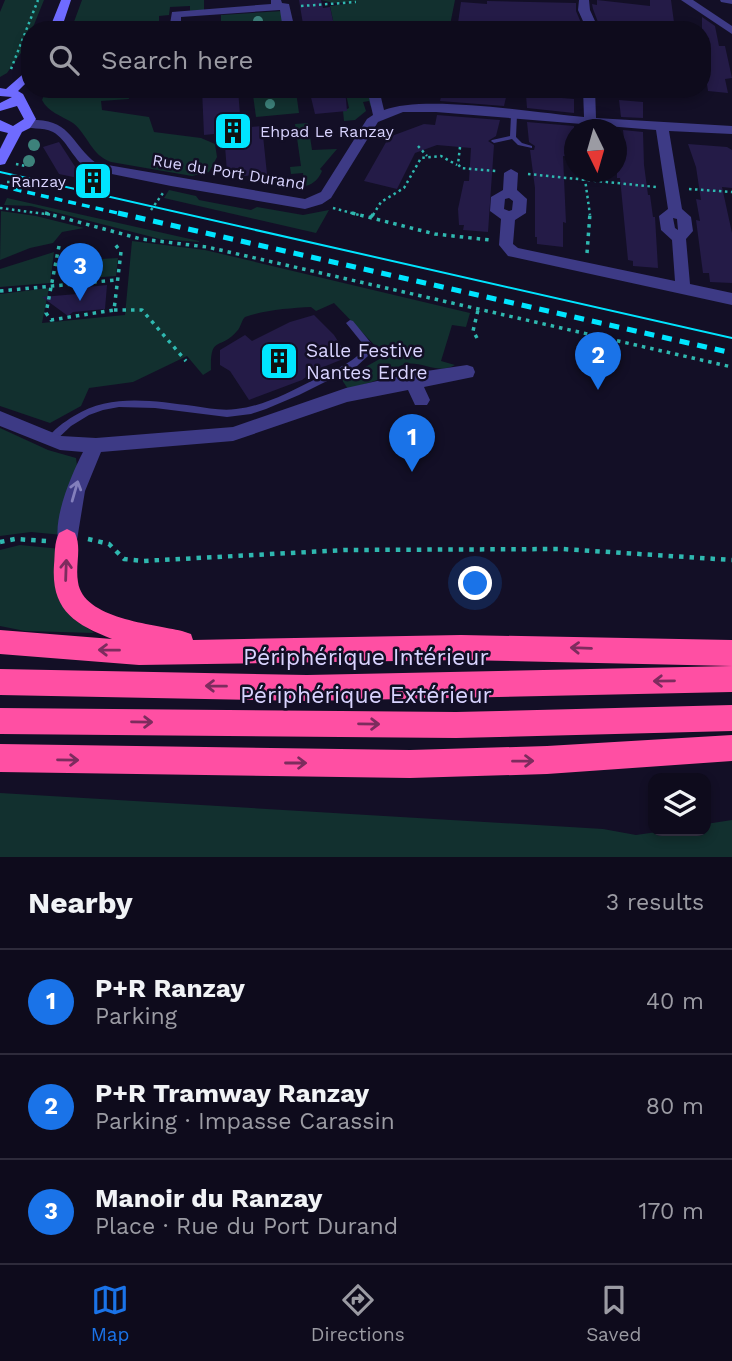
<!DOCTYPE html>
<html lang="en">
<head>
<meta charset="utf-8">
<style>
  body { margin:0; font-family:"Work Sans",sans-serif; background:#1c1929; color:#f1f3f6 }
  .controls { position:absolute; right:21px; bottom:21px; display:grid; overflow:hidden; border-radius:14px; box-shadow:0 4px 10px #0003 }
  .controls button { width:63px; height:63px; display:grid; place-items:center; padding:0; border:0; border-bottom:2px solid #2e2b3b; background:#0e0b1c; color:#f1f3f6; font:35px sans-serif }
  .compass { position:absolute; left:564px; top:119px; width:63px; height:63px; border-radius:50%; background:#0e0b1c; box-shadow:0 4px 10px #0003; rotate:175deg }
  .you { position:absolute; left:476px; top:584px; width:24px; height:24px; margin:-18px; border:5px solid #fff; border-radius:50%; background:#1a73e8; box-shadow:0 0 0 10px #1a73e833 }
  .badge { display:grid; place-items:center; width:46px; height:46px; border-radius:50%; background:#1a73e8; color:#fff; font-size:23px; font-weight:700 }
  .pin { position:absolute; translate:-50% -58px; filter:drop-shadow(0 2px 4px #0008) }
  .pin::after { content:''; position:absolute; top:37px; width:24px; height:21px; background:inherit; clip-path:polygon(0 0,100% 0,50% 100%) }
  .list { margin:0; padding:0; list-style:none }
  h2 { display:flex; justify-content:space-between; align-items:center; height:91px; margin:0; padding:0 28px; font-size:30px }
  h2 small { font-size:23px; font-weight:400; color:#9b9ba3 }
  .list li { display:grid; grid-template-columns:46px 1fr auto; gap:21px; align-items:center; box-sizing:border-box; height:105px; padding:0 28px; border-top:2px solid #2e2b3b }
  .list b { display:block; font-size:26px; white-space:nowrap }
  .list p { margin:0; font-size:23px; white-space:nowrap; color:#9b9ba3 }
  .list em { font-size:23px; font-style:normal; color:#9b9ba3 }
  .icon { flex:none; width:38px; height:38px; fill:none; stroke:currentColor; stroke-width:2; stroke-linecap:round; stroke-linejoin:round }
  .map { position:relative; flex:none; width:732px; height:857px; overflow:hidden }
  .search { position:absolute; background:#0e0b1c; box-shadow:0 4px 10px #0003; left:21px; right:21px; top:21px; height:77px; display:flex; align-items:center; gap:18px; box-sizing:border-box; padding:0 24px; border-radius:28px; color:#9b9ba3; font-size:26px }
  .sheet { height:406px; background:#0e0b1c }
  nav { display:flex; justify-content:space-around; align-items:center; box-sizing:border-box; height:98px; border-top:2px solid #2e2b3b; background:#0e0b1c; font-size:19px; color:#9b9ba3 }
  nav a { display:grid; justify-items:center; gap:4px }
  nav .on { color:#1a73e8 }
  .map>svg:first-child { display:block }
</style>
</head>
<body>
<div class="map">
<svg width="732" height="857" viewBox="0 0 732 857">
  <rect width="100%" height="100%" fill="#130f26"/>
  <g fill="#12302f">
    <path d="M5,0H44L25,47L7,73L0,77V12Z"/>
    <path d="M82,0H204V10L190,11V6L170,7L169,15L159,16V30H71Z"/>
    <path d="M321,0H455L449,30H335L330,6L358,2L334,3Z"/>
    <path d="M283,11L286,30H221V15Z"/>
    <path d="M76,89H127L129,99L101,101L102,110L149,117L154,132L201,138L215,144L217,157L209,172L192,176L111,162C91,155 88,135 73,123C62,116 48,112 42,100L46,91L68,92Z"/>
    <path d="M345,89H369L374,106L371,107L369,101L363,102L366,111L355,120L344,121L343,111L349,108Z"/>
    <path d="M296,92L299,113L256,117L253,95Z"/>
    <path d="M308,123L312,150L337,149L320,169L322,171C316,185 306,187 292,188L304,185L303,173L291,174L290,167L301,166L295,124Z"/>
    <path d="M169,190L196,196L199,200L251,210L257,207L303,215L329,210L316,233L164,198Z"/>
    <path d="M7,198L199,241V242L160,239L31,206L4,205Z"/>
    <path d="M1,211L36,216L84,228L62,232L53,243L30,248L0,260Z"/>
    <path d="M132,241L205,250L470,313L466,327L452,325L441,361L455,365C437,375 423,361 405,364C396,366 394,372 386,376C375,382 360,385 348,389L342,380L385,356L334,303L316,311L311,307C291,308 264,310 245,317C241,321 241,327 237,331C220,351 210,334 211,370L203,375L187,356L133,382L89,388L81,406L50,423L0,406V294L49,288L42,323L125,315Z"/>
    <path d="M54,252L50,283L0,287V269Z"/>
    <path d="M118,258L116,276L63,280L66,261Z"/>
    <path d="M0,428L48,450L76,458L77,466L63,535L31,532L0,536Z"/>
    <path d="M20,545L61,549C58,574 51,598 72,617C78,624 89,627 94,633L25,631L0,626V550Z"/>
    <path d="M0,793L603,829L636,835L664,831H706V824L732,820V857H0Z"/>
  </g>
  <g fill="#241b47">
    <path d="M299,0H321L323,8L330,7L335,30H304Z"/>
    <path d="M597,0L650,6V0H671L675,30H601L593,9L592,4L597,5Z"/>
    <path d="M487,1L576,3V11L584,30H457L461,2L487,4Z"/>
    <path d="M702,17L715,26L719,46H725L732,78L725,79L728,93L708,91L702,49Z"/>
    <path d="M202,89H238L241,128L262,126L267,174L244,176V170L227,172L224,133L204,135Z"/>
    <path d="M309,89H345L347,111L315,114Z"/>
    <path d="M443,89H465L507,93L504,106L440,101Z"/>
    <path d="M526,95L574,99V113L527,108Z"/>
    <path d="M619,100L643,102V118L621,117Z"/>
    <path d="M437,115L500,120L496,136L488,141L494,145L488,232L463,230L464,225H459L458,209L464,181H469L471,148L437,145L415,153L397,189L364,181L389,137L424,124L435,125Z"/>
    <path d="M527,122L574,126L575,157L563,156L566,223L563,222V247L537,244V237H535V188L530,150H534L535,146L529,142Z"/>
    <path d="M623,130L643,132L644,165L648,195H650L653,217H655L658,268L633,266V261L628,260L620,178H617V139H624Z"/>
    <path d="M59,142L83,179L59,174L43,147Z"/>
    <path d="M688,144L727,147L732,150V188L722,187L732,233V283L710,282L709,273H703L696,220L700,221L696,199L701,200L696,167Z"/>
    <path d="M107,285L105,309L73,312L68,316L42,297L77,294L87,287Z"/>
    <path d="M314,315L334,335L348,357L316,370L302,380L249,400L230,371L220,365V350L245,335L252,341L290,322Z"/>
  </g>
  <g fill="none" stroke-linecap="round" stroke-linejoin="round">
    <g stroke="#2fb8b0" stroke-width="2.5" stroke-dasharray="2.5 3.5" stroke-linecap="butt">
      <path d="M301,6L356,2"/>
      <path d="M11,69L38,0"/>
      <path d="M418,146L427,156"/>
      <path d="M460,147L458,164L461,168L496,171"/>
      <path d="M16,164L26,166"/>
      <path d="M584,172L590,215"/>
      <path d="M528,174L656,187"/>
      <path d="M7,182H12"/>
      <path d="M689,189L732,192"/>
      <path d="M0,208L53,215"/>
      <path d="M333,208L359,215"/>
      <path d="M151,210L163,193"/>
      <path d="M373,215L381,202L404,188L421,158L441,156L457,165"/>
    </g>
    <g stroke="#2fb8b0" stroke-width="3.5" stroke-dasharray="3.5 5" stroke-linecap="butt">
      <path d="M45,213L141,239L207,247L732,367"/>
      <path d="M352,213L435,234L490,240"/>
      <path d="M371,217L374,213"/>
      <path d="M59,246L46,313L51,320L114,310L121,252L114,243"/>
      <path d="M587,253L590,213"/>
      <path d="M0,291L116,280"/>
      <path d="M114,310H142L186,361"/>
      <path d="M477,338L473,331L478,310"/>
    </g>
    <g stroke="#2fb8b0" stroke-width="4.5" stroke-dasharray="4.5 6" stroke-linecap="butt">
      <path d="M88,539L109,544L124,559L143,561L345,550L562,549L732,560"/>
      <path d="M0,542L15,539L46,541"/>
    </g>
    <g fill="#3d3a85" fill-rule="evenodd">
      <path d="M514,113L517,115L516,137L522,143L532,146V148L518,145L512,139L494,143L491,141L492,140L510,136L511,115Z"/>
      <path d="M350,320L353,321L371,343L369,355L357,366L299,395L266,409L251,414L227,417L155,408L119,407L103,410L89,415L71,426L53,443H47L46,440C53,430 64,422 74,416C111,393 153,401 194,406C208,408 222,411 236,409C265,406 291,391 316,379C333,371 349,364 362,352L363,344L346,323Z"/>
    </g>
    <g fill="#3d3a85" fill-rule="evenodd">
      <path d="M271,0H281L282,3L289,4L295,30H283L280,10L181,17V30H169L172,12L271,4Z"/>
      <path d="M579,0H589L590,10L599,30H587L578,10Z"/>
      <path d="M681,0H693L732,26V34Z"/>
      <path d="M720,0H732V4L721,2Z"/>
      <path d="M367,89H379L384,110C425,94 536,113 584,117L583,89H595L596,118L732,126V134L669,131L682,209L691,217L693,231L686,239L690,284L732,293V305L513,257L508,256L499,245L501,219L490,211L491,197L503,190L504,173L511,169L518,173L517,190L527,199L526,213L515,220L513,244L518,248L675,281L672,240L661,230L659,216L668,209L656,130L436,112H403L378,122L331,198L322,204L305,209L171,186L87,169C73,159 67,140 53,132C42,126 29,131 21,124C26,120 29,120 37,120C71,121 73,146 96,163L305,199L321,192L367,119L373,115ZM509,198L513,201L512,210L509,211L504,209L505,199ZM673,218L677,219L678,230L675,228Z"/>
      <path d="M467,365L473,367L475,372L473,377L424,387L430,400L427,405H415L408,390L347,402L233,441L101,452L85,491L77,540L74,546L67,549L60,546C50,524 72,473 83,452L60,450L0,426V411L61,436L96,438L233,427L346,388L413,373Z"/>
    </g>
    <g fill="#6f6bff" fill-rule="evenodd">
      <path d="M61,0H71L61,30H49Z"/>
      <path d="M30,68V79L18,91L23,94L36,119L30,128L22,132L5,164L0,165V149L8,133L0,131V120L13,126L24,119L17,106L0,111V103L12,97L0,96V88L6,89Z"/>
    </g>
    <g fill="#ff4fa3" fill-rule="evenodd">
      <path d="M67,529L75,533C82,548 75,565 78,582C83,619 153,624 182,631L191,634L193,640L461,635L732,640V666L461,660L139,665L0,654V630L112,639C74,624 51,610 54,565C55,554 54,543 59,533Z"/>
      <path d="M732,666V692L307,701L0,695V669L307,675Z"/>
      <path d="M732,705V731L456,738L0,734V708L456,712Z"/>
      <path d="M732,735V761L547,774L410,778L0,772V744L410,750L547,746Z"/>
    </g>
    <path stroke="#00e5ff" stroke-width="2" d="M0,172L732,338"/>
    <path stroke="#00e5ff" stroke-width="3.5" stroke-dasharray="8 6" stroke-linecap="butt" d="M0,186L126,215"/>
    <path stroke="#00e5ff" stroke-width="5" stroke-dasharray="10 8" stroke-linecap="butt" d="M118,213L732,353"/>
  </g>
  <g fill="#3d827b">
    <circle cx="258" cy="21" r="5"/>
    <circle cx="270" cy="104" r="5"/>
    <circle cx="34" cy="145" r="6"/>
    <circle cx="29" cy="161" r="6"/>
  </g>
  <defs><path id="oneway-shaft" d="M-6 0H5M1.5-3L5.5 0L1.5 3" fill="none" stroke-width="1.6" stroke-linecap="round" stroke-linejoin="round" transform="scale(1.75)"/></defs>
  <use stroke="#837fbc" href="#oneway-shaft" transform="translate(75 491) rotate(-74)"/>
  <g stroke="#7d2c5e">
    <use href="#oneway-shaft" transform="translate(66 570) rotate(-88)"/>
    <use href="#oneway-shaft" transform="translate(581 648) rotate(-178)"/>
    <use href="#oneway-shaft" transform="translate(109 650) rotate(-179)"/>
    <use href="#oneway-shaft" transform="translate(664 681) rotate(179)"/>
    <use href="#oneway-shaft" transform="translate(216 686) rotate(-179)"/>
    <use href="#oneway-shaft" transform="translate(142 722) rotate(1)"/>
    <use href="#oneway-shaft" transform="translate(369 724) rotate(1)"/>
    <use href="#oneway-shaft" transform="translate(68 760) rotate(1)"/>
    <use href="#oneway-shaft" transform="translate(523 761) rotate(-1)"/>
    <use href="#oneway-shaft" transform="translate(296 763)"/>
  </g>
  <defs>
    <symbol id="building-square" viewBox="-11 -11 22 22"><rect x="-9" y="-9" width="18" height="18" rx="4" fill="#00e5ff" stroke="#130f26"/><path d="M-4-6H4V6H1V3H-1V6H-4ZM-2.5-4.3h1.7v1.8h-1.7ZM.8-4.3h1.7v1.8H.8ZM-2.5-1h1.7V.8h-1.7ZM.8-1h1.7V.8H.8Z" fill="#111"/></symbol>
  </defs>
  <g fill-rule="evenodd">
    <use href="#building-square" x="211" y="109" width="44" height="44"/>
    <use href="#building-square" x="71" y="159" width="44" height="44"/>
    <use href="#building-square" x="257" y="339" width="44" height="44"/>
  </g>
  <g text-anchor="middle" dominant-baseline="central" stroke-width="5" stroke-linejoin="round" paint-order="stroke">
    <g font-size="16" fill="#d9d4ff" stroke="#130f26" text-anchor="start">
      <text x="260" y="131">Ehpad Le Ranzay</text>
      <text x="66" y="181" text-anchor="end">Ranzay</text>
    </g>
    <g font-size="16" fill="#d9d4ff" stroke="#130f26">
      <text transform="translate(229 172) rotate(9)">Rue du Port Durand</text>
    </g>
    <g font-size="19" fill="#d9d4ff" stroke="#130f26" text-anchor="start">
      <text x="306" y="350">Salle Festive<tspan x="306" dy="22">Nantes Erdre</tspan></text>
    </g>
    <g font-size="23" fill="#d9d4ff" stroke="#130f26">
      <text x="366" y="657">Périphérique Intérieur</text>
      <text x="366" y="695">Périphérique Extérieur</text>
    </g>
  </g>
</svg>
<div class="controls">
<button><svg class="icon" aria-label="layers" viewBox="0 0 24 24"><path d="M12 4l9 5-9 5-9-5zM3 14l9 5 9-5"/></svg></button>
</div>
<svg class="compass" viewBox="-18 -18 36 36"><path d="M0-13l5 13h-10z" fill="#e53935"/><path d="M0 13l5-13h-10z" fill="#9b9ba3"/></svg>
<div class="you"></div>
<div class="pin badge" style="left:412px;top:472px">1</div>
<div class="pin badge" style="left:598px;top:390px">2</div>
<div class="pin badge" style="left:80px;top:301px">3</div>
<div class="search"><svg class="icon" aria-label="search" viewBox="0 0 24 24"><circle cx="10" cy="10" r="6"/><path d="M15 15l6 6"/></svg>Search here</div>
</div>
<section class="sheet">
<h2>Nearby<small>3 results</small></h2>
<ul class="list">
<li><span class="badge">1</span><div><b>P+R Ranzay</b><p>Parking</p></div><em>40 m</em></li>
<li><span class="badge">2</span><div><b>P+R Tramway Ranzay</b><p>Parking · Impasse Carassin</p></div><em>80 m</em></li>
<li><span class="badge">3</span><div><b>Manoir du Ranzay</b><p>Place · Rue du Port Durand</p></div><em>170 m</em></li>
</ul>
</section>
<nav>
<a class="on"><svg class="icon" aria-label="map" viewBox="0 0 24 24"><path d="M3 6l6-2 6 2 6-2v14l-6 2-6-2-6 2zM9 4v14M15 6v14"/></svg>Map</a>
<a><svg class="icon" aria-label="directions" viewBox="0 0 24 24"><path d="M12 3l9 9-9 9-9-9zM9 14v-3h6M13 9l2 2-2 2"/></svg>Directions</a>
<a><svg class="icon" aria-label="saved" viewBox="0 0 24 24"><path d="M7 4h10v16l-5-4-5 4z"/></svg>Saved</a>
</nav>
</body>
</html>
